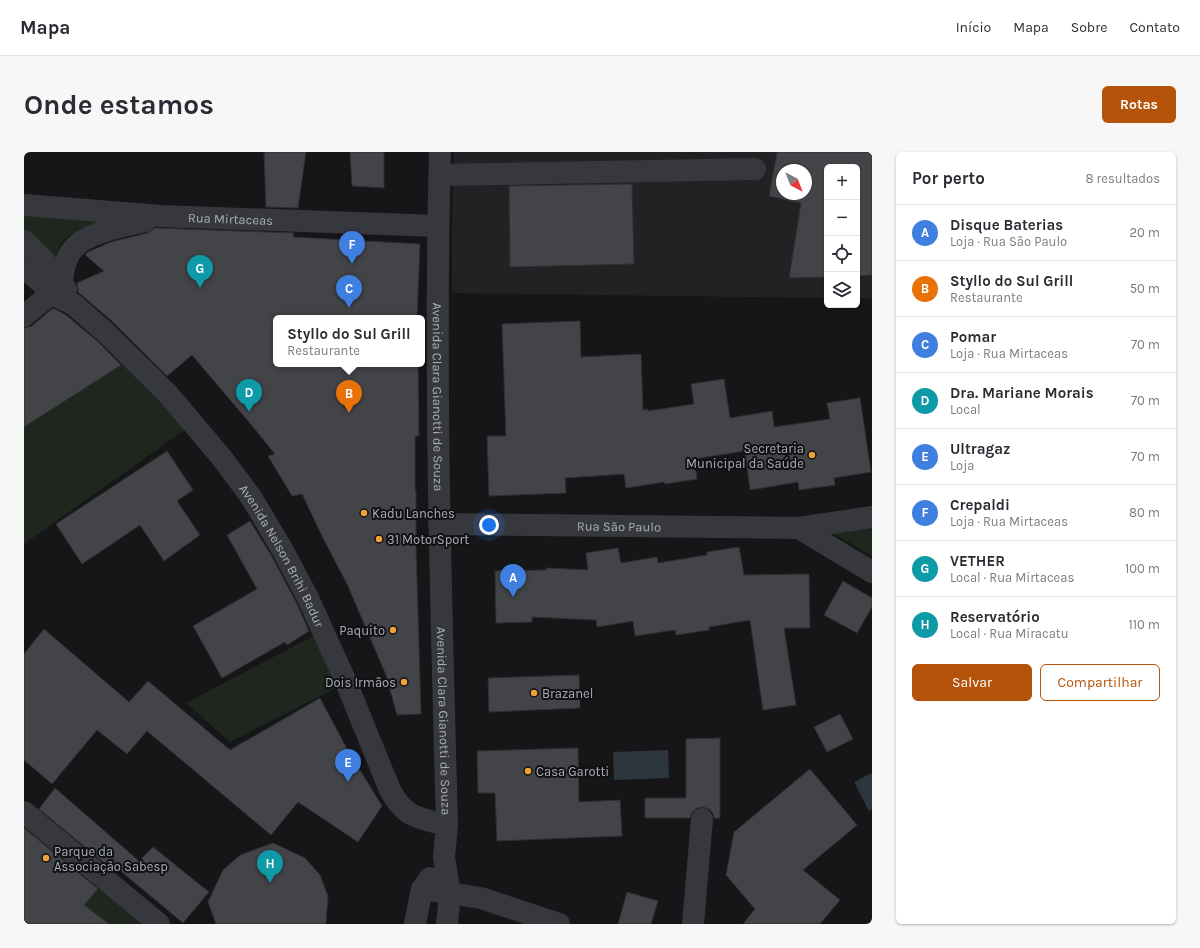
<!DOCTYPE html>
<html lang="pt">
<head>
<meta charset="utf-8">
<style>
  body { margin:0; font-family:Karla,sans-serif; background:#f7f7f7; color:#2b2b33 }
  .controls { position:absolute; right:12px; top:12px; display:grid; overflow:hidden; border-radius:6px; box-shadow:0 1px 3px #0004 }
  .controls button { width:36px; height:36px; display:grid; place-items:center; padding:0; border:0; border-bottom:1px solid #e1e1e2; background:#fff; color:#2b2b33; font:20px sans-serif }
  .compass { position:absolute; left:752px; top:12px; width:36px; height:36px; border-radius:50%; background:#fff; box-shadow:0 1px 3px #0004; rotate:138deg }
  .you { position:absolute; left:465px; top:373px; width:14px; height:14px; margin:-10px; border:3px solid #fff; border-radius:50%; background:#1a73e8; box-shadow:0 0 0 6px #1a73e833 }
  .badge { display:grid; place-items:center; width:26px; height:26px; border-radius:50%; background:#b45309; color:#fff; font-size:13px; font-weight:700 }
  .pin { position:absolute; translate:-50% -33px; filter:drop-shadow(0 1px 2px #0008) }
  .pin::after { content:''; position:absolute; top:21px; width:14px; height:12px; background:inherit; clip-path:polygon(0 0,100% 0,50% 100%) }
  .popup { position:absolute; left:249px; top:163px; width:152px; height:52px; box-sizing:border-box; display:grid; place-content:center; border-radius:6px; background:#fff; filter:drop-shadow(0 1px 3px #0005); font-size:13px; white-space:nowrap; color:#7c7c81 }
  .popup b { font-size:15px; color:#2b2b33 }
  .popup::after { content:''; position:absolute; left:50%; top:100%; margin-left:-8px; border:8px solid transparent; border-top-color:#fff }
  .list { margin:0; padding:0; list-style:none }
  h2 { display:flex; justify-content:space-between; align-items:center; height:52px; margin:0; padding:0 16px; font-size:17px }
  h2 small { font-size:13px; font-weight:400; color:#7c7c81 }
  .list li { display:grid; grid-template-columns:26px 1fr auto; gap:12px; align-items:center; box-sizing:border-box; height:56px; padding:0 16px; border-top:1px solid #e1e1e2 }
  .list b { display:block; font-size:15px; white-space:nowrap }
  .list p { margin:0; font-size:13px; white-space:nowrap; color:#7c7c81 }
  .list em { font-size:13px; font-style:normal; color:#7c7c81 }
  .actions { display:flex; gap:8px; padding:12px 16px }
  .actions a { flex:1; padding:9px 0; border:1px solid #b45309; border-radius:6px; text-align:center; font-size:14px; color:#b45309 }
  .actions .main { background:#b45309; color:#fff }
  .icon { flex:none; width:22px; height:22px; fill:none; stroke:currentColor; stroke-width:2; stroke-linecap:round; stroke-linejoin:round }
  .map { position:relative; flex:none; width:848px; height:772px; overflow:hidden; border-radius:6px }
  header { display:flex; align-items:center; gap:24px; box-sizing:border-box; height:56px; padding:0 20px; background:#fff; border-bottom:1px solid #e1e1e2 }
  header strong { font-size:19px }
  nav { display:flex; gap:22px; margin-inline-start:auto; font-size:14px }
  .intro { display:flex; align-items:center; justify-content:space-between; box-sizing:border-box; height:96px; padding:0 24px }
  h1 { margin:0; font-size:28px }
  .button { padding:10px 18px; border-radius:6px; background:#b45309; color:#fff; font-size:14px; font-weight:700 }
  main { display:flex; gap:24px; padding:0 24px }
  aside { flex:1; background:#fff; border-radius:6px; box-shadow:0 1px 3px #0004 }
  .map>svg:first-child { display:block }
</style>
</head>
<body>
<header>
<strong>Mapa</strong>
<nav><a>Início</a><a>Mapa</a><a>Sobre</a><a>Contato</a></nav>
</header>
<div class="intro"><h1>Onde estamos</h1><a class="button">Rotas</a></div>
<main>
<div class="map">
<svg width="848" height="772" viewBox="0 0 848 772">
  <rect width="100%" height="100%" fill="#161618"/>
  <path fill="#222225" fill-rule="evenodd" d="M430,0H848V147L833,146V15H803V146L428,141V72ZM758,18H782V42H758Z"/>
  <g fill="#1e261e">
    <path d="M0,60L99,68C82,72 52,77 40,88C35,94 33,101 32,108L0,80Z"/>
    <path d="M101,210L165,275L0,392V275Z"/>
    <path d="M848,370V404L803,378Z"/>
    <path d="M291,483L314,535L206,590L162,551Z"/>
    <path d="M0,671L127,772H0Z"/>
  </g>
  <g fill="#2c363c">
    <path d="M644,598L645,626L590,628L589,600Z"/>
    <path d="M848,621V657L845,659L830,630Z"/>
  </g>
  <g fill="#424448" stroke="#303034" fill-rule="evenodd">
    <path d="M240,0H282L274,56L242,55Z"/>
    <path d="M326,0H360V36L328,34Z"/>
    <path d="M753,0H848V123L833,124V15H803V125L765,126L777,51L745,44ZM758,18H782V42H758Z"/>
    <path d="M608,32L610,112L486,115L485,34Z"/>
    <path d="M131,76L270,81L269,85L396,92L393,166H252V212H394L395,284H391V339H392V395L397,562L373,563L362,523L324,434L299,386L278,342L268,344L244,304L251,302L230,276L168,203L143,224L89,170L54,140V136L53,131L80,119L61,103L64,100L87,90L124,81Z"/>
    <path d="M29,156L42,163L72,188L97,213L0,275V176L8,174Z"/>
    <path d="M556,169L557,205L617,202L619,258L624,257V259L670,252L667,232L700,227L706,266L748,259L750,275L806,267L803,251L836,246L847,320L810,326L811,333L775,338L774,330L726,338L721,299L670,307L673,327L641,332L640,330L602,336L600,322L541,326L542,341L465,344L463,284H482L478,172Z"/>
    <path d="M143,299L169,338L153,349L176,383L140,409L116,373L58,412L32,372Z"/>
    <path d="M226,369L247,403L273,452L285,479L263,493L261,490L198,526L169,474L233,437L203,383Z"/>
    <path d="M715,395L720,423L785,422L786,476H760L772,553L739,558L726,468L685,475V478L652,483L651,478L611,484L609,469L573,475L572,468L508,465V470L472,471L471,419L522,418L523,416L564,418L562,401L594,396L597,411L633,405L634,411L683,403V400Z"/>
    <path d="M819,429L848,446V455L833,481L800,463Z"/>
    <path d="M20,477L105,550L124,529L206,598L296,546L322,595L358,654L334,690L274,650L247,683L123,579L103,602L73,578L28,632L0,608V502Z"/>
    <path d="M555,523L556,556L465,560L464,526Z"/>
    <path d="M816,562L829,587L803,600L790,575Z"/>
    <path d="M696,586V666H690L689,661L685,657L679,655L673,656L668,660L666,666H621V646H662V587Z"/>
    <path d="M554,596L555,650L596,648L598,684L473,689L471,641H454L453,599Z"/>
    <path d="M786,617L833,673L779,718L816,748L796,772H719L731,757L702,723L710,680Z"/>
    <path d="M31,636L115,709L129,695L185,740L159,771L93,716L90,719L15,657Z"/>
    <path d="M0,676L74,737L60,753L85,772H0Z"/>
    <path d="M249,691L281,706L296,723L304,744L302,772H192L184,750L199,718L216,703Z"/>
    <path d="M603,740L634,749L627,772H594Z"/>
  </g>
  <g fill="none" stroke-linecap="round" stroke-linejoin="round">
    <g stroke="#37383d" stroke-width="22">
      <path id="s1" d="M416,0C410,224 417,449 423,673L420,705L426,742L423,772"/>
      <path d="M416,23L731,17"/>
      <path id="s2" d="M0,53L137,64L414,74"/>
      <path d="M0,89L18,106L42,137"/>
      <path id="s3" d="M0,116L34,145L49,152L80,179L144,242L198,306L227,345L258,397L284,446L322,530L366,638C381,666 394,666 423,673"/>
      <path d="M38,130C39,119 41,105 50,96C63,80 101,74 121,69"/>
      <path d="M0,164L28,141L37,131"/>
      <path id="s4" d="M415,372L775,376L848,365"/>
      <path d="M775,376L848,420"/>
      <path d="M0,660L135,772"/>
      <path d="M398,737L457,746L535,772"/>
      <path d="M391,772L398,737L406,726"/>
      <path d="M669,772L678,667"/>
    </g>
  </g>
  <g fill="#f1a235" stroke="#111113" stroke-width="1.5">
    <circle cx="788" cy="303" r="4"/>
    <circle cx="340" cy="361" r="4"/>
    <circle cx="355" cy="387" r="4"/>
    <circle cx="369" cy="478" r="4"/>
    <circle cx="380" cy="530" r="4"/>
    <circle cx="510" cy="541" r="4"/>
    <circle cx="504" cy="619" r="4"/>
    <circle cx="22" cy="706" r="4"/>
  </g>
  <g text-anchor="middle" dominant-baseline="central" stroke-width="4" stroke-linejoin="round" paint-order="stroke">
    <g font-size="13" fill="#a8aeb8" stroke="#111113">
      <text stroke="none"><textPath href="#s2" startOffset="207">Rua Mirtaceas</textPath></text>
      <text stroke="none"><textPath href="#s1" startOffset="245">Avenida Clara Gianotti de Souza</textPath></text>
      <text stroke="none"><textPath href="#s4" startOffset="180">Rua São Paulo</textPath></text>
      <text stroke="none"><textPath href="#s3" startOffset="391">Avenida Nelson Brihi Badur</textPath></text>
      <text stroke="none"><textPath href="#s1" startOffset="569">Avenida Clara Gianotti de Souza</textPath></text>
    </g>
    <g font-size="13" fill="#a8aeb8" stroke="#111113" text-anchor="start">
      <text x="780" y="296" text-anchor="end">Secretaria<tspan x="780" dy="15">Municipal da Saúde</tspan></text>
      <text x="348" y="361">Kadu Lanches</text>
      <text x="363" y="387">31 MotorSport</text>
      <text x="361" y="478" text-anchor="end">Paquito</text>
      <text x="372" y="530" text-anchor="end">Dois Irmãos</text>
      <text x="518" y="541">Brazanel</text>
      <text x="512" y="619">Casa Garotti</text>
      <text x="30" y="699">Parque da<tspan x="30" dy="15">Associação Sabesp</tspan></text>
    </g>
  </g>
</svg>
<div class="controls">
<button>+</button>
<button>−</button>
<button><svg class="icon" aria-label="locate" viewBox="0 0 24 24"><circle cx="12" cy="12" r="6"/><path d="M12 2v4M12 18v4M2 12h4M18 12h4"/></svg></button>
<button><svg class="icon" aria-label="layers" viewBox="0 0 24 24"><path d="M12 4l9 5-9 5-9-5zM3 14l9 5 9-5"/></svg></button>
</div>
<svg class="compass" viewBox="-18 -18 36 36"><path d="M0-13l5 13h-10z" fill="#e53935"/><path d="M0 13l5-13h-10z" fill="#7c7c81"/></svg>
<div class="you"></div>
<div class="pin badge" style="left:489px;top:445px;background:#3f7fe0">A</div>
<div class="pin badge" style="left:325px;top:261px;background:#e8710a">B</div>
<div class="popup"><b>Styllo do Sul Grill</b>Restaurante</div>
<div class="pin badge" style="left:325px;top:156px;background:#3f7fe0">C</div>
<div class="pin badge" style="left:225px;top:260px;background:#0f9aa8">D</div>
<div class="pin badge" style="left:324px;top:630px;background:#3f7fe0">E</div>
<div class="pin badge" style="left:328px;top:112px;background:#3f7fe0">F</div>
<div class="pin badge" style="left:176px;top:136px;background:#0f9aa8">G</div>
<div class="pin badge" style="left:246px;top:731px;background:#0f9aa8">H</div>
</div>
<aside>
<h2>Por perto<small>8 resultados</small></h2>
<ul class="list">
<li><span class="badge" style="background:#3f7fe0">A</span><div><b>Disque Baterias</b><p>Loja · Rua São Paulo</p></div><em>20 m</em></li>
<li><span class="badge" style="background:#e8710a">B</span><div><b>Styllo do Sul Grill</b><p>Restaurante</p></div><em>50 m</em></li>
<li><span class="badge" style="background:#3f7fe0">C</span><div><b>Pomar</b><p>Loja · Rua Mirtaceas</p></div><em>70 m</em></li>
<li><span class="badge" style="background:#0f9aa8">D</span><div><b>Drª. Mariane Morais</b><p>Local</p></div><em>70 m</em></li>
<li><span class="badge" style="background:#3f7fe0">E</span><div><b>Ultragaz</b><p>Loja</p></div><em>70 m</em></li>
<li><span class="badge" style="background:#3f7fe0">F</span><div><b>Crepaldi</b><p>Loja · Rua Mirtaceas</p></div><em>80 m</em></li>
<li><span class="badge" style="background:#0f9aa8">G</span><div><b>VETHER</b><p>Local · Rua Mirtaceas</p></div><em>100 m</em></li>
<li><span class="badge" style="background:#0f9aa8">H</span><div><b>Reservatório</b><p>Local · Rua Miracatu</p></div><em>110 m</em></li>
</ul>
<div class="actions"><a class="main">Salvar</a><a>Compartilhar</a></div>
</aside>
</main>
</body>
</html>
